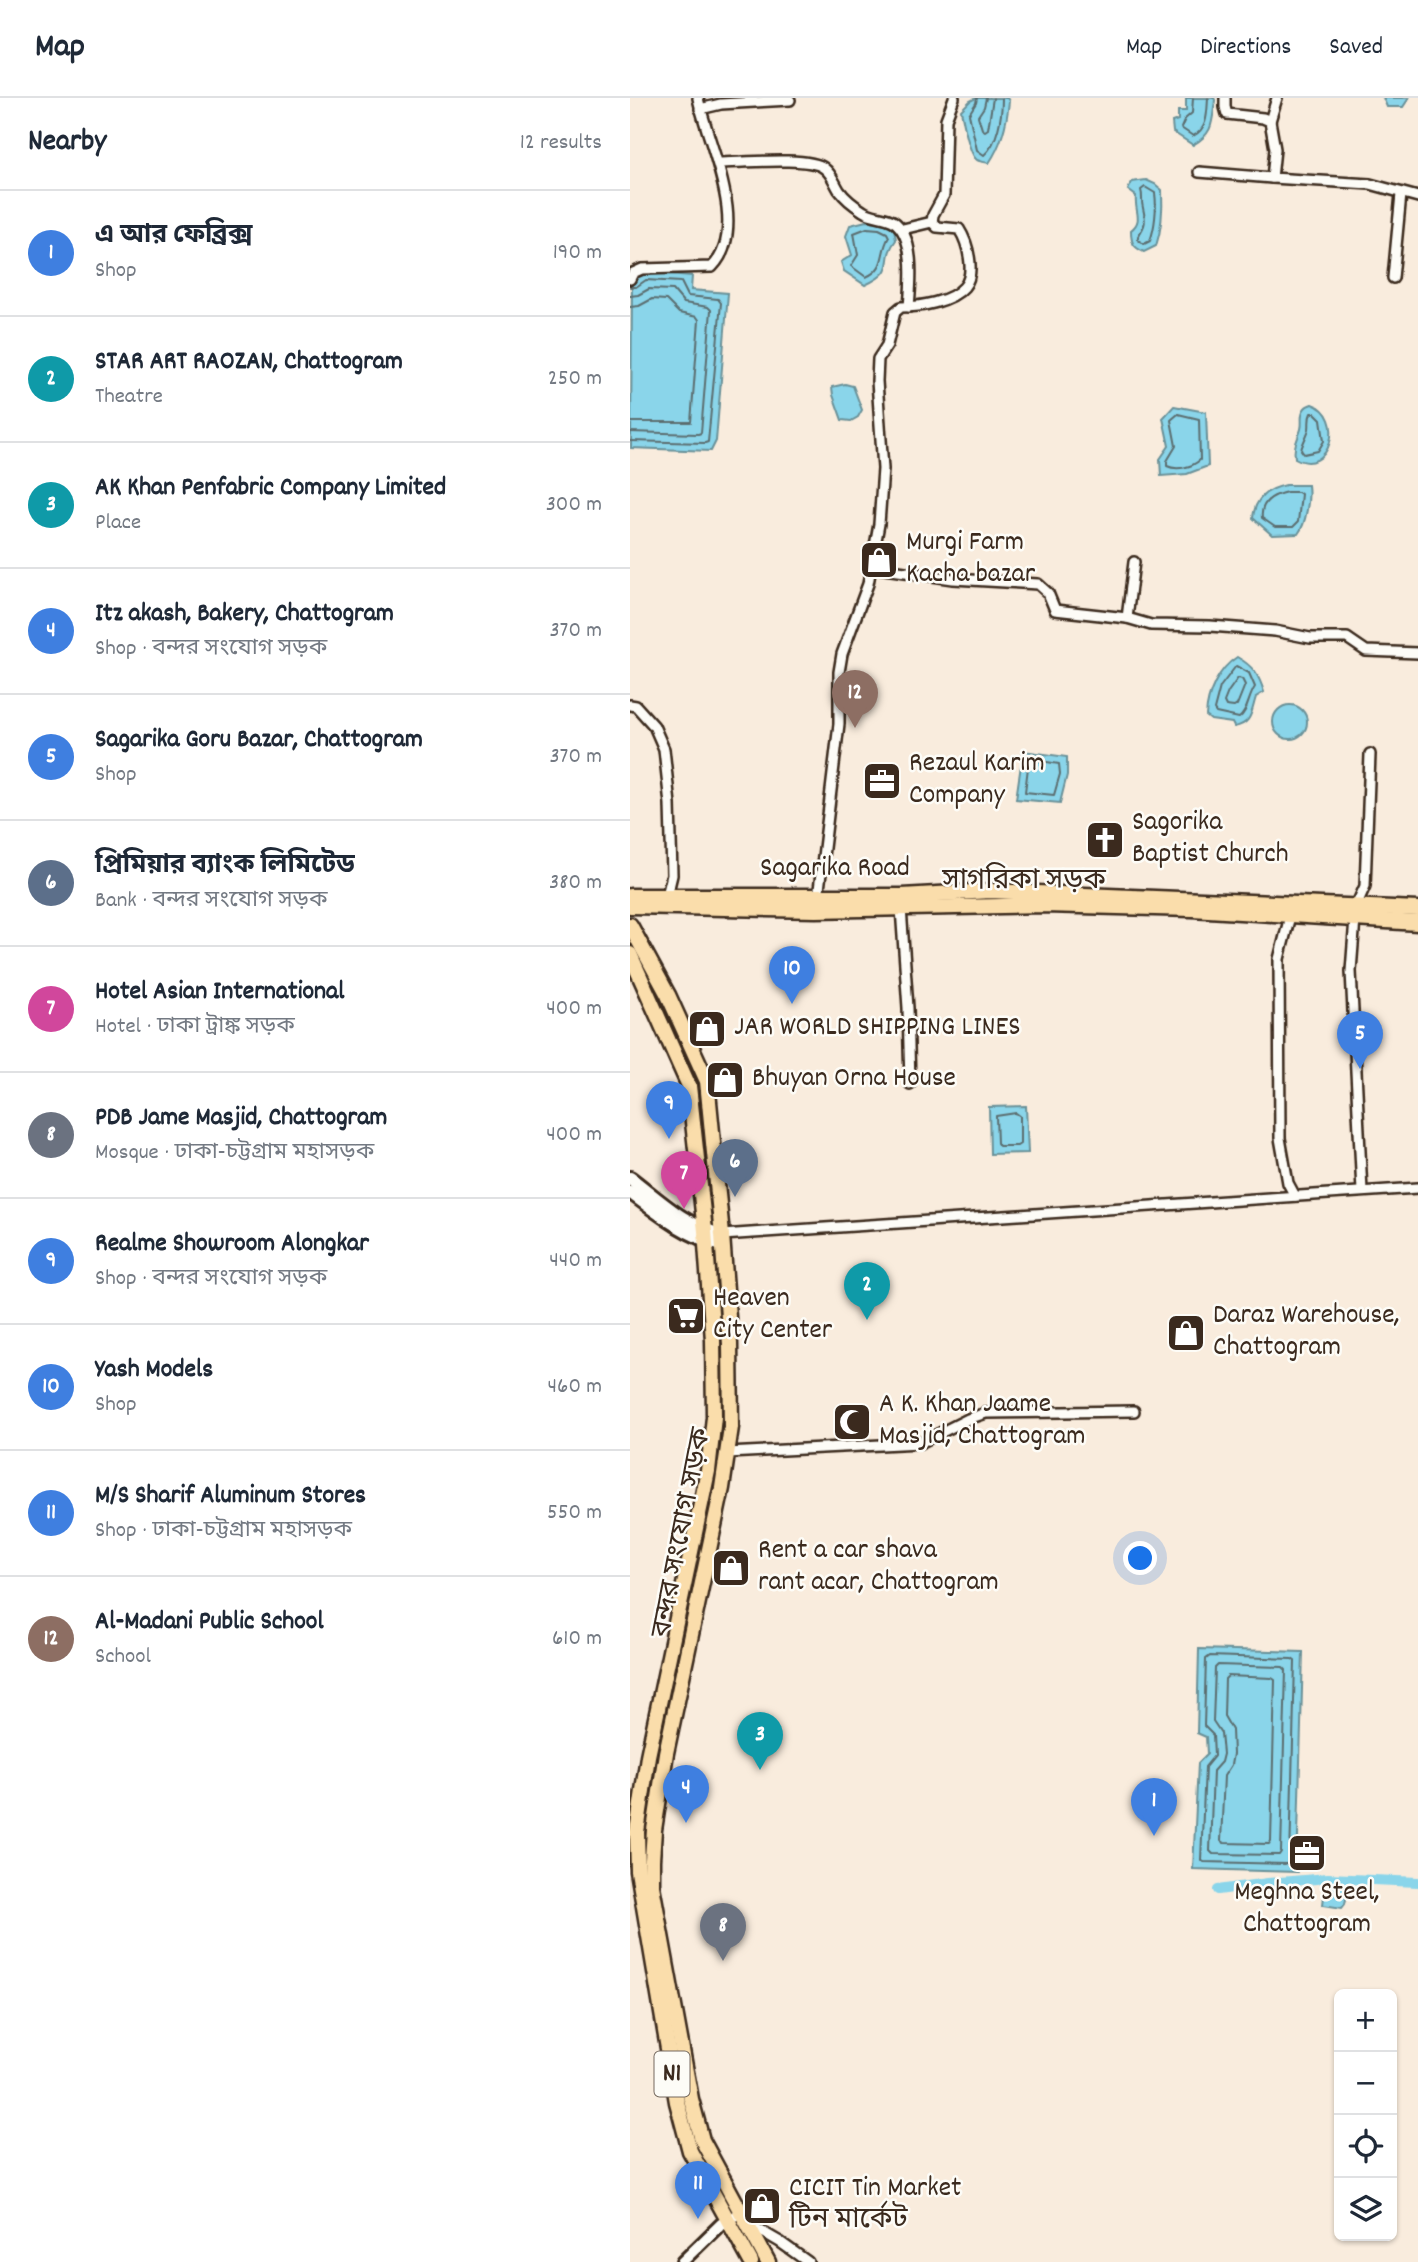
<!DOCTYPE html>
<html lang="en">
<head>
<meta charset="utf-8">
<style>
  body { margin:0; font-family:Dekko,"Noto Sans Bengali",sans-serif; background:#f6f6f7; color:#1f2937 }
  .controls { position:absolute; right:21px; bottom:21px; display:grid; overflow:hidden; border-radius:10px; box-shadow:0 2px 5px #0004 }
  .controls button { width:63px; height:63px; display:grid; place-items:center; padding:0; border:0; border-bottom:2px solid #e0e1e3; background:#fff; color:#1f2937; font:35px sans-serif }
  .you { position:absolute; left:511px; top:1461px; width:24px; height:24px; margin:-18px; border:5px solid #fff; border-radius:50%; background:#1a73e8; box-shadow:0 0 0 10px #1a73e833 }
  .badge { display:grid; place-items:center; width:46px; height:46px; border-radius:50%; background:#7c3aed; color:#fff; font-size:23px; font-weight:700 }
  .pin { position:absolute; translate:-50% -58px; filter:drop-shadow(0 2px 4px #0008) }
  .pin::after { content:''; position:absolute; top:37px; width:24px; height:21px; background:inherit; clip-path:polygon(0 0,100% 0,50% 100%) }
  .list { margin:0; padding:0; list-style:none }
  h2 { display:flex; justify-content:space-between; align-items:center; height:91px; margin:0; padding:0 28px; font-size:30px }
  h2 small { font-size:23px; font-weight:400; color:#747a83 }
  .list li { display:grid; grid-template-columns:46px 1fr auto; gap:21px; align-items:center; box-sizing:border-box; height:126px; padding:0 28px; border-top:2px solid #e0e1e3 }
  .list b { display:block; font-size:26px; white-space:nowrap }
  .list p { margin:0; font-size:23px; white-space:nowrap; color:#747a83 }
  .list em { font-size:23px; font-style:normal; color:#747a83 }
  .icon { flex:none; width:38px; height:38px; fill:none; stroke:currentColor; stroke-width:2; stroke-linecap:round; stroke-linejoin:round }
  .map { position:relative; flex:none; width:788px; height:2164px; overflow:hidden }
  header { display:flex; align-items:center; gap:42px; box-sizing:border-box; height:98px; padding:0 35px; background:#fff; border-bottom:2px solid #e0e1e3 }
  header strong { font-size:33px }
  nav { display:flex; gap:38px; margin-inline-start:auto; font-size:24px }
  main { display:flex }
  aside { flex:1; background:#fff }
  .map>svg:first-child { display:block }
</style>
</head>
<body>
<header>
<strong>Map</strong>
<nav><a>Map</a><a>Directions</a><a>Saved</a></nav>
</header>
<main>
<aside>
<h2>Nearby<small>12 results</small></h2>
<ul class="list">
<li><span class="badge" style="background:#3f7fe0">1</span><div><b>এ আর ফেব্রিক্স</b><p>Shop</p></div><em>190 m</em></li>
<li><span class="badge" style="background:#0f9aa8">2</span><div><b>STAR ART RAOZAN, Chattogram</b><p>Theatre</p></div><em>250 m</em></li>
<li><span class="badge" style="background:#0f9aa8">3</span><div><b>AK Khan Penfabric Company Limited</b><p>Place</p></div><em>300 m</em></li>
<li><span class="badge" style="background:#3f7fe0">4</span><div><b>Itz akash, Bakery, Chattogram</b><p>Shop · বন্দর সংযোগ সড়ক</p></div><em>370 m</em></li>
<li><span class="badge" style="background:#3f7fe0">5</span><div><b>Sagarika Goru Bazar, Chattogram</b><p>Shop</p></div><em>370 m</em></li>
<li><span class="badge" style="background:#5c6f8a">6</span><div><b>প্রিমিয়ার ব্যাংক লিমিটেড</b><p>Bank · বন্দর সংযোগ সড়ক</p></div><em>380 m</em></li>
<li><span class="badge" style="background:#d1479c">7</span><div><b>Hotel Asian International</b><p>Hotel · ঢাকা ট্রাঙ্ক সড়ক</p></div><em>400 m</em></li>
<li><span class="badge" style="background:#6b7280">8</span><div><b>PDB Jame Masjid, Chattogram</b><p>Mosque · ঢাকা-চট্টগ্রাম মহাসড়ক</p></div><em>400 m</em></li>
<li><span class="badge" style="background:#3f7fe0">9</span><div><b>Realme Showroom Alongkar</b><p>Shop · বন্দর সংযোগ সড়ক</p></div><em>440 m</em></li>
<li><span class="badge" style="background:#3f7fe0">10</span><div><b>Yash Models</b><p>Shop</p></div><em>460 m</em></li>
<li><span class="badge" style="background:#3f7fe0">11</span><div><b>M/S Sharif Aluminum Stores</b><p>Shop · ঢাকা-চট্টগ্রাম মহাসড়ক</p></div><em>550 m</em></li>
<li><span class="badge" style="background:#8d6e63">12</span><div><b>Al-Madani Public School</b><p>School</p></div><em>610 m</em></li>
</ul>
</aside>
<div class="map">
<svg width="788" height="2164" viewBox="0 0 788 2164">
  <rect width="100%" height="100%" fill="#f9ecdd"/>
  <filter id="ink" filterUnits="userSpaceOnUse"><feTurbulence type="fractalNoise" baseFrequency=".0143" numOctaves="2"/><feDisplacementMap in="SourceGraphic" scale="14" xChannelSelector="R" yChannelSelector="G"/><feConvolveMatrix kernelMatrix="1 2 1 2 8 2 1 2 1" color-interpolation-filters="sRGB"/></filter>
  <g filter="url(#ink)">
    <g fill="#8ad5ea" stroke="#6a9198" stroke-width="2">
      <path d="M346,0H377L379,3C377,26 372,46 359,65C357,65 349,63 347,62C339,57 333,22 331,12L340,3Z"/>
      <path d="M556,0H584L585,2C582,24 584,35 563,47L543,34L542,24L548,22V13H556Z"/>
      <path d="M753,0H779L773,9H757Z"/>
      <path d="M516,82L525,86L532,92C533,111 532,130 526,148L514,154C503,149 501,145 501,132C514,122 504,113 506,98L498,92L502,84Z"/>
      <path d="M236,123L251,124L264,130L266,142C249,164 270,171 235,187L214,173L211,164L222,157L216,138L220,127Z"/>
      <path d="M14,174L62,178L61,192L98,195L86,343L81,353L1,350L2,183Z"/>
      <path d="M215,286L223,288L232,312L228,319L221,323L212,322L203,297L202,289Z"/>
      <path d="M682,306C717,317 700,380 665,360C663,348 668,341 671,331C673,325 670,319 673,313C676,308 677,308 682,306Z"/>
      <path d="M544,308L576,314L578,368L557,376L531,378L530,361L539,348L533,320Z"/>
      <path d="M656,387H678C680,401 676,426 668,436L642,437L623,420C625,400 637,391 656,387Z"/>
      <path d="M607,559C623,568 629,577 634,594L626,599C621,614 622,626 604,629L602,625L581,622L576,618C577,596 588,571 607,559Z"/>
      <circle cx="660" cy="624" r="17"/>
      <path d="M393,653L437,659V677L430,705L386,701Z"/>
      <path d="M396,1008L398,1055L360,1056L359,1009Z"/>
      <path d="M569,1551L673,1554L667,1774L563,1771L568,1665L577,1656L576,1639L567,1635Z"/>
      <path d="M714,1787L718,1791L715,1806L712,1810L693,1807L695,1789Z"/>
    </g>
    <g fill="none" stroke-linecap="round" stroke-linejoin="round">
      <g stroke="#5b6e70" stroke-width="2">
        <path d="M347,0L346,5L339,16L347,52L354,57C368,45 372,18 372,0"/>
        <path d="M356,0L354,9L348,18L352,31L355,33L358,31L363,0"/>
        <path d="M563,0L562,15L555,21L551,30L563,38C578,31 577,15 578,0"/>
        <path d="M515,89L525,95C527,110 525,129 520,143L514,146L508,142V138C516,127 516,123 513,110C511,104 513,98 511,92Z"/>
        <path d="M237,130L249,131L257,135L259,139C249,155 257,170 236,179L221,168L228,157L224,135Z"/>
        <path d="M0,189H6L16,182L51,184L58,198L88,201L91,205L78,344L75,345L0,343"/>
        <path d="M0,198L8,197L19,191L43,192L54,205L78,209L81,212L71,335L68,336L0,334"/>
        <path d="M0,209L9,208L22,201L36,202L49,215L67,219L69,222L61,324H0"/>
        <path d="M681,315H685L691,321L694,343L688,353L674,356L671,352C673,344 677,338 679,331C680,324 678,321 681,315Z"/>
        <path d="M548,316L569,321L570,362C562,369 547,373 537,368V363L546,348L541,322Z"/>
        <path d="M657,394H668L671,396L668,424L663,429H645L632,420C630,404 643,397 657,394Z"/>
        <path d="M606,568L619,575L625,589C618,599 618,614 609,620L586,615L584,612L590,589Z"/>
        <path d="M608,580L612,581L615,587L607,607L604,609L596,608L594,604L598,594Z"/>
        <path d="M399,661L429,666L430,676L424,697L395,694Z"/>
        <path d="M386,1015L390,1018V1046L387,1048H369L367,1045L366,1018Z"/>
        <path d="M580,1558L662,1561L665,1563L660,1763L658,1766L574,1764L571,1762L575,1669L584,1658L583,1637L574,1628L576,1561Z"/>
        <path d="M588,1567L653,1569L656,1572L651,1754L649,1757L583,1756L580,1753L583,1673L591,1664L593,1656L591,1635L583,1623L585,1570Z"/>
        <path d="M598,1578L642,1580L645,1582L641,1743L639,1746L594,1745L591,1743L594,1678L601,1667L603,1656L602,1632L594,1618L595,1581Z"/>
      </g>
      <path stroke="#8ad5ea" stroke-width="10" d="M588,1792L638,1785L698,1780L788,1784"/>
      <defs>
        <g id="minor">
          <path d="M595,0V9L597,16L633,20L640,23L645,51L642,80L740,86L788,99"/>
          <path d="M70,11L91,6L160,2"/>
          <path d="M640,23L647,0"/>
          <path d="M88,65C110,65 179,58 194,70C202,76 204,84 209,92C214,99 225,108 233,113C242,119 255,118 263,123C286,138 281,185 279,209"/>
          <path d="M569,74L642,80"/>
          <path d="M302,124L303,117L314,97L316,21L324,0"/>
          <path d="M763,180L771,96"/>
          <path d="M0,181L3,175L12,171L82,169C121,130 77,44 68,0"/>
          <path d="M241,469L323,481L408,486L418,495L425,512L497,520L504,464"/>
          <path d="M497,520L521,527L580,528L645,533L680,540H717L736,553L788,555"/>
          <path d="M0,607L6,608L24,628L34,651L40,706L42,777L36,802"/>
          <path d="M188,800L209,626V574L212,556L238,486L249,426L253,371L247,283L248,261L257,247L265,214L271,209C290,209 321,204 334,189C346,175 338,145 329,131L307,129L302,124L273,131"/>
          <path d="M271,810L278,910L280,986"/>
          <path d="M660,818L649,861L650,1040L658,1085L665,1098"/>
          <path d="M732,1093L721,873L726,808L735,788L740,656"/>
          <path d="M92,1137L788,1090"/>
          <path d="M97,1355L290,1345L338,1321L356,1315L504,1313"/>
          <path d="M119,2126L150,2144L178,2164"/>
        </g>
        <path id="tertiary" d="M52,2164L91,2126L111,2114"/>
        <g id="secondary">
          <path d="M0,1080C29,1102 56,1129 92,1137"/>
          <path d="M0,1094C28,1115 58,1139 92,1147"/>
        </g>
        <g id="primary">
          <path d="M0,798H272L360,793L788,811"/>
          <path d="M0,808L186,812L414,807L562,811L788,825"/>
        </g>
        <g id="trunk">
          <path d="M0,827L38,897L77,983L92,1137L100,1246L101,1329L92,1390L36,1655L24,1732L22,1762V1788L61,2001L72,2042L138,2164"/>
          <path d="M0,856L59,988L75,1133L83,1242L84,1319L78,1373L18,1658L7,1734L8,1773L47,2004L60,2053L121,2164"/>
        </g>
      </defs>
      <use href="#minor" stroke="#3b2a1e" stroke-width="14"/>
      <use href="#tertiary" stroke="#3b2a1e" stroke-width="16"/>
      <use href="#secondary" stroke="#3b2a1e" stroke-width="18"/>
      <use href="#primary" stroke="#3b2a1e" stroke-width="19"/>
      <use href="#trunk" stroke="#3b2a1e" stroke-width="19"/>
      <use href="#minor" stroke="#fdfcf7" stroke-width="9"/>
      <use href="#tertiary" stroke="#fdfcf7" stroke-width="10"/>
      <use href="#secondary" stroke="#fdfcf7" stroke-width="12"/>
      <use href="#primary" stroke="#faddab" stroke-width="14"/>
      <use href="#trunk" stroke="#faddab" stroke-width="14"/>
    </g>
  </g>
  <defs>
    <symbol id="shop-square" viewBox="-11 -11 22 22"><rect x="-9" y="-9" width="18" height="18" rx="4" fill="#3b2a1e" stroke="#fdfcf7"/><path d="M-5-2.5h2.3a2.7 3.5 0 0 1 5.4 0H5L5.5 6h-11ZM-1.5-2.5h3a1.5 2.3 0 0 0-3 0Z" fill="#fff"/></symbol>
    <symbol id="office-square" viewBox="-11 -11 22 22"><rect x="-9" y="-9" width="18" height="18" rx="4" fill="#3b2a1e" stroke="#fdfcf7"/><path d="M-6-3h4V-5.5h4V-3h4V5H-6ZM-1-4.5V-3h2v-1.5ZM-6 0V1H6V0Z" fill="#fff"/></symbol>
    <symbol id="church-square" viewBox="-11 -11 22 22"><rect x="-9" y="-9" width="18" height="18" rx="4" fill="#3b2a1e" stroke="#fdfcf7"/><path d="M-1.2-6h2.4v3.5h3.3v2.4h-3.3V6h-2.4V-.1h-3.3v-2.4h3.3Z" fill="#fff"/></symbol>
    <symbol id="supermarket-square" viewBox="-11 -11 22 22"><rect x="-9" y="-9" width="18" height="18" rx="4" fill="#3b2a1e" stroke="#fdfcf7"/><path d="M-6-5.5h2.5l.6 2H6L4.5 2H-2.5L-4.4-4H-6ZM-1.5 3.2a1.3 1.3 0 1 0 .1 0ZM3 3.2a1.3 1.3 0 1 0 .1 0Z" fill="#fff"/></symbol>
    <symbol id="mosque-square" viewBox="-11 -11 22 22"><rect x="-9" y="-9" width="18" height="18" rx="4" fill="#3b2a1e" stroke="#fdfcf7"/><path d="M3.5-4.9A6 6 0 1 0 3.5 4.9A5 5 0 1 1 3.5-4.9Z" fill="#fff"/></symbol>
  </defs>
  <g fill-rule="evenodd">
    <use href="#shop-square" x="227" y="440" width="44" height="44"/>
    <use href="#office-square" x="230" y="661" width="44" height="44"/>
    <use href="#church-square" x="453" y="720" width="44" height="44"/>
    <use href="#shop-square" x="55" y="909" width="44" height="44"/>
    <use href="#shop-square" x="73" y="960" width="44" height="44"/>
    <use href="#supermarket-square" x="34" y="1196" width="44" height="44"/>
    <use href="#shop-square" x="534" y="1213" width="44" height="44"/>
    <use href="#mosque-square" x="200" y="1302" width="44" height="44"/>
    <use href="#shop-square" x="79" y="1448" width="44" height="44"/>
    <use href="#office-square" x="655" y="1733" width="44" height="44"/>
    <use href="#shop-square" x="110" y="2086" width="44" height="44"/>
  </g>
  <g text-anchor="middle" dominant-baseline="central" stroke-width="5" stroke-linejoin="round" paint-order="stroke">
    <rect fill="#fdfcf7" stroke="#75695f" stroke-width="2" x="24.5" y="1953.5" width="35" height="45" rx="5"/>
    <g font-size="26" font-weight="bold" fill="#3b2a1e">
      <text x="42" y="1976">N1</text>
    </g>
    <g font-size="28" fill="#3b2a1e" stroke="#fdfcf7" text-anchor="start">
      <text x="276" y="446">Murgi Farm<tspan x="276" dy="32">Kacha bazar</tspan></text>
      <text x="279" y="667">Rezaul Karim<tspan x="279" dy="32">Company</tspan></text>
      <text x="502" y="726">Sagorika<tspan x="502" dy="32">Baptist Church</tspan></text>
      <text x="104" y="931">JAR WORLD SHIPPING LINES</text>
      <text x="122" y="982">Bhuyan Orna House</text>
      <text x="83" y="1202">Heaven<tspan x="83" dy="32">City Center</tspan></text>
      <text x="583" y="1219">Daraz Warehouse,<tspan x="583" dy="32">Chattogram</tspan></text>
      <text x="249" y="1308">A K. Khan Jaame<tspan x="249" dy="32">Masjid, Chattogram</tspan></text>
      <text x="128" y="1454">Rent a car shava<tspan x="128" dy="32">rant acar, Chattogram</tspan></text>
      <text x="677" y="1796" text-anchor="middle">Meghna Steel,<tspan x="677" dy="32">Chattogram</tspan></text>
      <text x="159" y="2092">CICIT Tin Market<tspan x="159" dy="32">টিন মার্কেট</tspan></text>
    </g>
    <g font-size="28" fill="#3b2a1e" stroke="#fdfcf7">
      <text x="205" y="772">Sagarika Road</text>
      <text x="394" y="785">সাগরিকা সড়ক</text>
      <text transform="translate(54 1435) rotate(-79)">বন্দর সংযোগ সড়ক</text>
    </g>
  </g>
</svg>
<div class="controls">
<button>+</button>
<button>−</button>
<button><svg class="icon" aria-label="locate" viewBox="0 0 24 24"><circle cx="12" cy="12" r="6"/><path d="M12 2v4M12 18v4M2 12h4M18 12h4"/></svg></button>
<button><svg class="icon" aria-label="layers" viewBox="0 0 24 24"><path d="M12 4l9 5-9 5-9-5zM3 14l9 5 9-5"/></svg></button>
</div>
<div class="you"></div>
<div class="pin badge" style="left:524px;top:1738px;background:#3f7fe0">1</div>
<div class="pin badge" style="left:237px;top:1222px;background:#0f9aa8">2</div>
<div class="pin badge" style="left:130px;top:1672px;background:#0f9aa8">3</div>
<div class="pin badge" style="left:56px;top:1725px;background:#3f7fe0">4</div>
<div class="pin badge" style="left:730px;top:971px;background:#3f7fe0">5</div>
<div class="pin badge" style="left:105px;top:1099px;background:#5c6f8a">6</div>
<div class="pin badge" style="left:54px;top:1111px;background:#d1479c">7</div>
<div class="pin badge" style="left:93px;top:1863px;background:#6b7280">8</div>
<div class="pin badge" style="left:39px;top:1041px;background:#3f7fe0">9</div>
<div class="pin badge" style="left:162px;top:906px;background:#3f7fe0">10</div>
<div class="pin badge" style="left:68px;top:2121px;background:#3f7fe0">11</div>
<div class="pin badge" style="left:225px;top:630px;background:#8d6e63">12</div>
</div>
</main>
</body>
</html>
